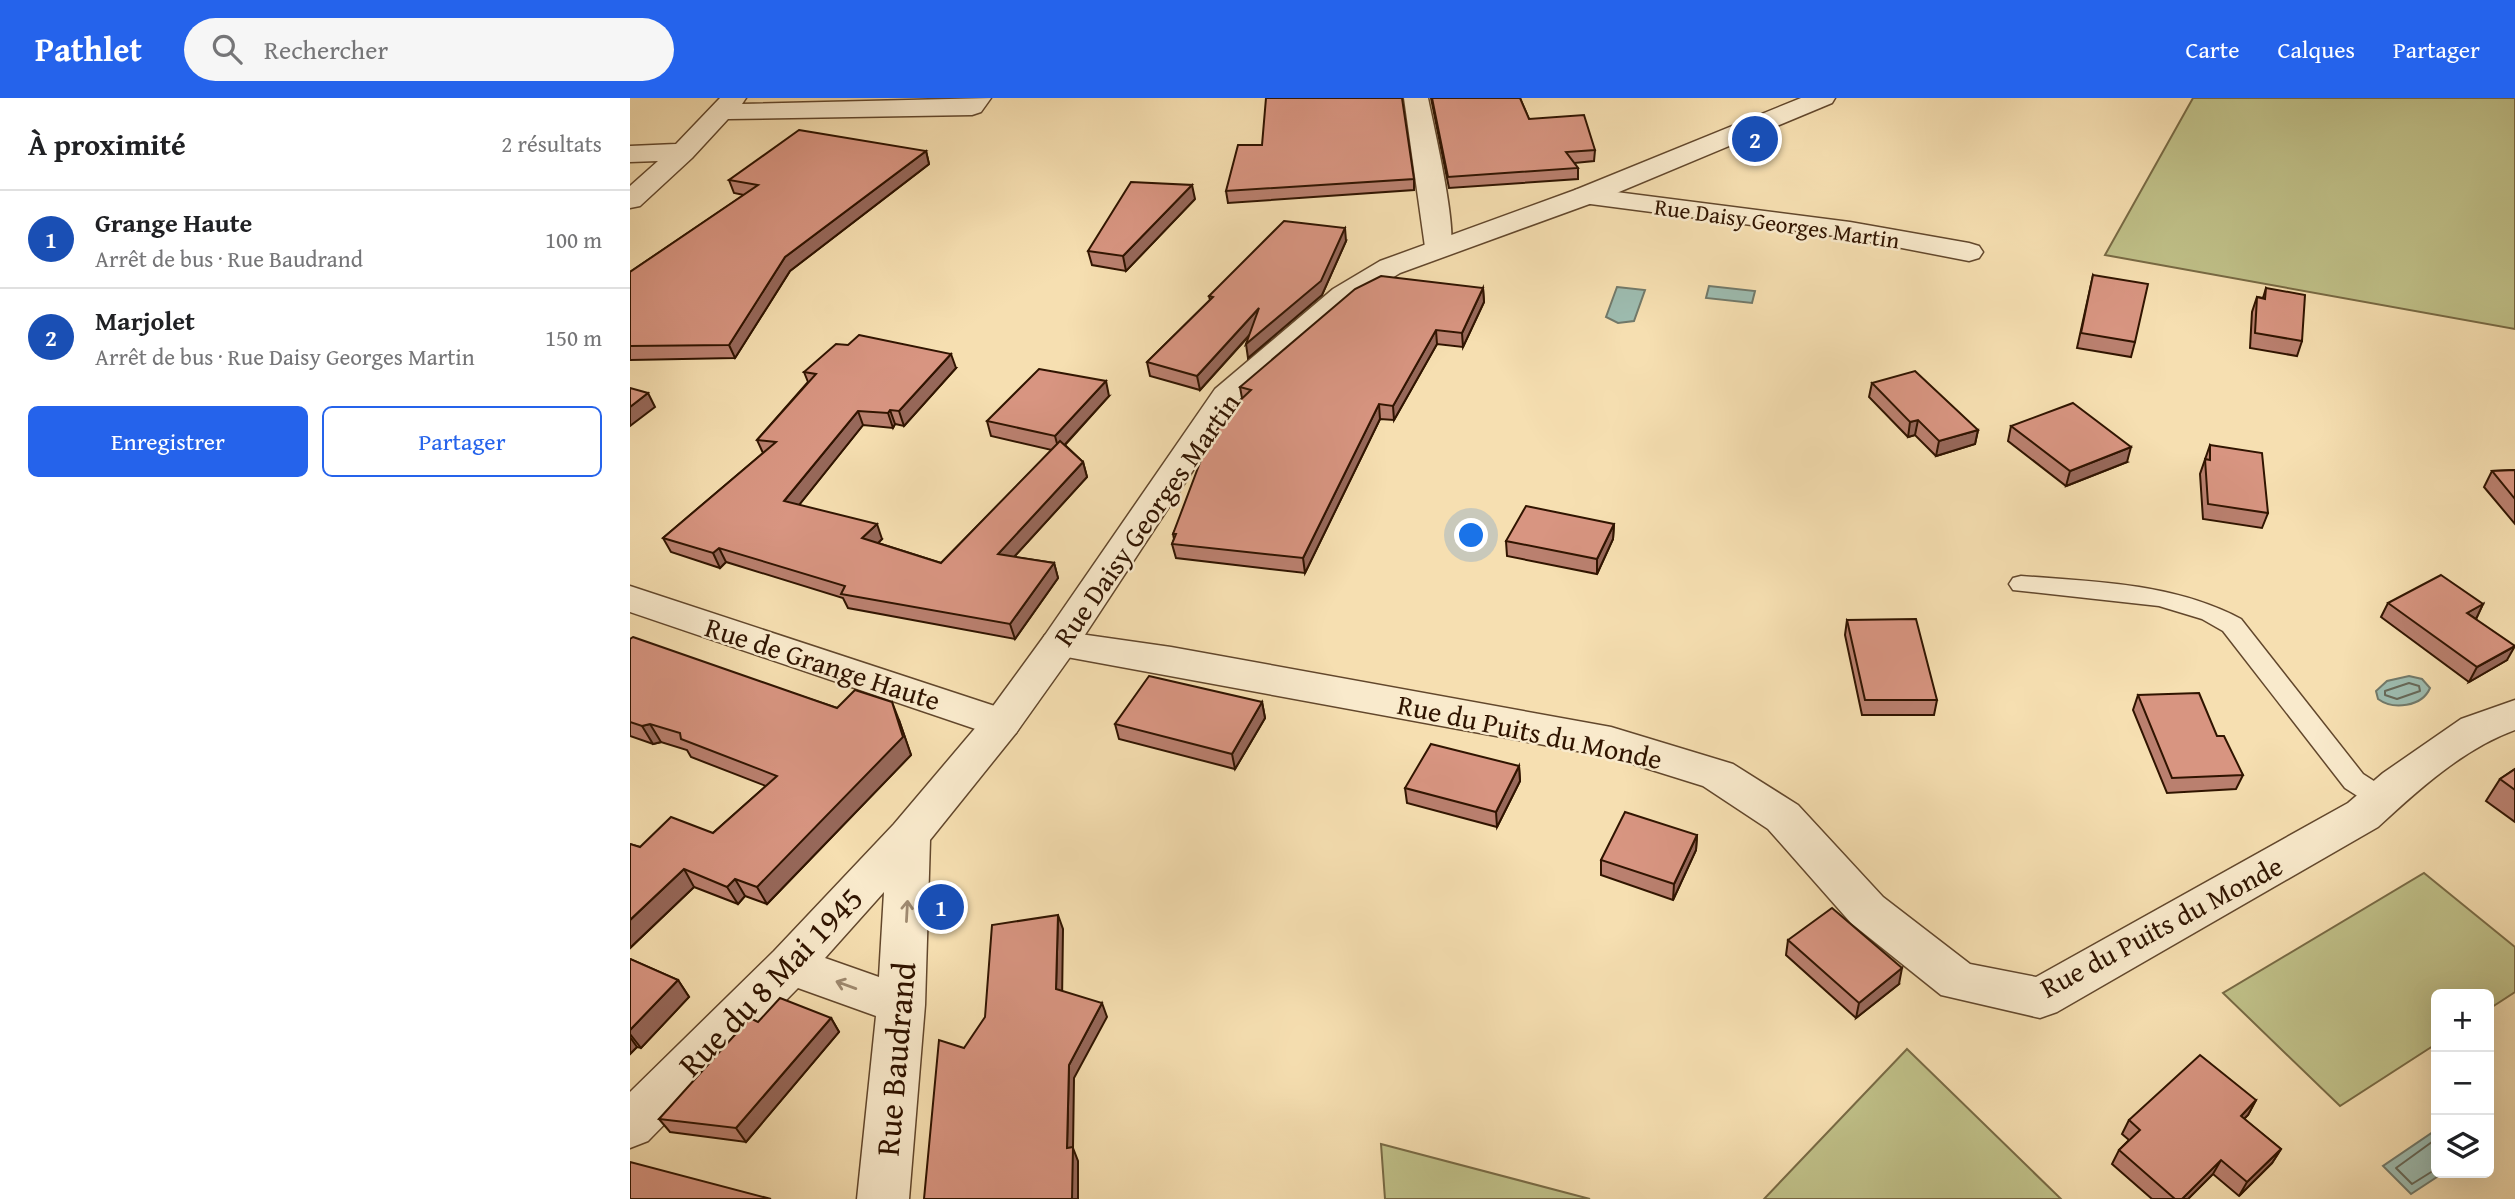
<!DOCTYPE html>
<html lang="fr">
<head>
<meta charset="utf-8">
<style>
  body { margin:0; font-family:"Gentium Book Plus",serif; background:#f6f6f6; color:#202124 }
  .controls { position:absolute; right:21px; bottom:21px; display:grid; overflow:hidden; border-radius:10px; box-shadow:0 7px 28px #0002 }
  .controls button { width:63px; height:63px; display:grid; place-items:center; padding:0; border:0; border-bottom:2px solid #e0e0e0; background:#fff; color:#202124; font:35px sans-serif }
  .you { position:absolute; left:842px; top:438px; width:24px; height:24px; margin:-18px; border:5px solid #fff; border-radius:50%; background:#1a73e8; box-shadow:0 0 0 10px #1a73e833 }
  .badge { display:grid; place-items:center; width:46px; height:46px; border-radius:50%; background:#2563eb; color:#fff; font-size:23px; font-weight:700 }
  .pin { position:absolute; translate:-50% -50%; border:4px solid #fff; box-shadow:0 2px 7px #0006 }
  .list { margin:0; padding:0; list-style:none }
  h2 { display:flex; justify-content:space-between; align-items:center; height:91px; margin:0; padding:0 28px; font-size:30px }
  h2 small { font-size:23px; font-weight:400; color:#757577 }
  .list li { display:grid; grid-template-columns:46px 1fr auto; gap:21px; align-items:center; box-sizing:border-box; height:98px; padding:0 28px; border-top:2px solid #e0e0e0 }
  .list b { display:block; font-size:26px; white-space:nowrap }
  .list p { margin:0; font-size:23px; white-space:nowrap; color:#757577 }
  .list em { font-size:23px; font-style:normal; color:#757577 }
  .actions { display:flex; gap:14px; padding:21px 28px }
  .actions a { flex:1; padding:16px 0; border:2px solid #2563eb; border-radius:10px; text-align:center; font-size:24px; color:#2563eb }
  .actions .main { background:#2563eb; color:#fff }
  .icon { flex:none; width:38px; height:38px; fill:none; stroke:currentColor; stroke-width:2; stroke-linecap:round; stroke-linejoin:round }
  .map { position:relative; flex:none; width:1885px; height:1101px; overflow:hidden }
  header { display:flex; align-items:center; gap:42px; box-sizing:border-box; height:98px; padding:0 35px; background:#2563eb; color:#fff }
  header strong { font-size:33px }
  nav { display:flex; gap:38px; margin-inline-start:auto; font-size:24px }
  .search { width:490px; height:63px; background:#f6f6f6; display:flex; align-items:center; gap:18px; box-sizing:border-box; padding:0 24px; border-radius:38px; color:#757577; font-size:26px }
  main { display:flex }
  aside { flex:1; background:#fff }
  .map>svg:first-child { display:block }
</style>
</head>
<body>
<header>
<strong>Pathlet</strong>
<div class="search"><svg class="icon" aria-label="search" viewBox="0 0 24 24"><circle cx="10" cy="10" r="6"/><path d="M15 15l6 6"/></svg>Rechercher</div>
<nav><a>Carte</a><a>Calques</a><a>Partager</a></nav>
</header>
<main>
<aside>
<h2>À proximité<small>2 résultats</small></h2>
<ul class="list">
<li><span class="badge" style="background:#1a4fb4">1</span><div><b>Grange Haute</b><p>Arrêt de bus · Rue Baudrand</p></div><em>100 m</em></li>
<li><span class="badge" style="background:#1a4fb4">2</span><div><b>Marjolet</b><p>Arrêt de bus · Rue Daisy Georges Martin</p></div><em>150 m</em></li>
</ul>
<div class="actions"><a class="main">Enregistrer</a><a>Partager</a></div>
</aside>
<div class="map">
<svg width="1885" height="1101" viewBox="0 0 1885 1101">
  <rect width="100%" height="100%" fill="#f6dfb1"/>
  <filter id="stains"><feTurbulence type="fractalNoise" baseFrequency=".00286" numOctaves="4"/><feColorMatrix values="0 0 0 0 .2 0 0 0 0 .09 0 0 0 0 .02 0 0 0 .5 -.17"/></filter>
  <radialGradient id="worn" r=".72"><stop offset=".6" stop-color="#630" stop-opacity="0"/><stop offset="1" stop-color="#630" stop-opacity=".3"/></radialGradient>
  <g fill="#c0c189" stroke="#786a44" stroke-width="2">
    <path d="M1563,0H1885V231L1475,157Z"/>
    <path d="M1794,775L1885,849V894L1859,911V896H1806V946L1710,1008L1593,895Z"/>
    <path d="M1277,951L1431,1101H1134Z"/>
    <path d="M751,1046L960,1101H755Z"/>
  </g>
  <g fill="#9dbcb0" stroke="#71796a" stroke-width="2">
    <path d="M1079,188L1125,193L1122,205L1076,200Z"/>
    <path d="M987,189L1015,192L1004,223L988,225L976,219Z"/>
    <path d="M1779,578L1792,581L1800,590C1792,609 1763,612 1748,601L1746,593L1757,583Z"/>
    <path d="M1806,1032V1075H1813L1781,1096L1753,1068Z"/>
  </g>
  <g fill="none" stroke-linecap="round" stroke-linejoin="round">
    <g stroke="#666858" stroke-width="2">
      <path d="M1779,585L1789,588L1790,593L1767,601L1755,597V593Z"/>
      <path d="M1806,1041L1766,1070L1782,1086L1806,1071"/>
    </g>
    <defs>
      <path id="service" d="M1391,478C1466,484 1543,485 1611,521L1733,676L1761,694L1765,701L1761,708L1752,711L1743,708L1715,690L1593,533L1572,521L1529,508L1383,492L1379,486L1383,480Z"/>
      <g id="minor">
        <path d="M90,0H116L112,6L361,0L351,14L342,17L98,21L62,60L10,108L0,110V88L28,63L0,64V48L46,46Z"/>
        <path d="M774,0H798C803,25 830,140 819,155L809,158L799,155L795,149Z"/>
        <path d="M955,90L1220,124L1339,145L1349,148L1353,154L1349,160L1339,163L1220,140L945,104L941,98L945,92Z"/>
        <path d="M0,488L386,615L392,625L386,635L372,640L0,514Z"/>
        <path d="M429,533L541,549L981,629L1103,666L1168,707L1253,799L1340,866L1406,879L1718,705L1753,675L1831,621L1885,602V632C1833,651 1788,692 1748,729L1427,914L1410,920L1311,897L1221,825L1138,731L1073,688L980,659L415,555L410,546L415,537Z"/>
      </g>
      <path id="tertiary" d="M1171,0H1205L1202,5L965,104L770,175L725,203L608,304L443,555L386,635L300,742L295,907L279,1101H227L246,918L168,890L18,1043L0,1050V994L144,853L264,726L358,615L415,537L585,291L703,191L750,163L945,92ZM254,794L249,879L195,860Z"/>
    </defs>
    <use href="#service" stroke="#62472c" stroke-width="3"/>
    <use href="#minor" stroke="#62472c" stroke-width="3"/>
    <use href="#tertiary" stroke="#62472c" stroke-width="3"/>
    <use href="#service" fill="#f9eacc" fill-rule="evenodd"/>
    <use href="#minor" fill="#f9eacc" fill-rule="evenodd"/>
    <use href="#tertiary" fill="#f9eacc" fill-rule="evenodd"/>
  </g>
  <g fill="#ba806f" stroke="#301400" stroke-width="2">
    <path d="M801,0H890L899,21L965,52L964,63L944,65L948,70V81L819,90Z"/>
    <path d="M632,47L784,81V92L598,105L596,93Z"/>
    <path d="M296,53L299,66L160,173L105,260L0,262V174L114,97L104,95L99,82Z"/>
    <path d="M565,101L496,173L462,167L458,153Z"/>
    <path d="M716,143L692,197L618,260V239L570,292L520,278L517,264L580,202L579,198Z"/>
    <path d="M1463,177L1505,244L1501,259L1447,250Z"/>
    <path d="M853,190L854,204L833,249L807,246L764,322L750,321L675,475L546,460L542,446L544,441L543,436L612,300L610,289Z"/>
    <path d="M1636,190L1672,243L1667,258L1620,250L1622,214L1627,199L1633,200Z"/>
    <path d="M326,270L274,328L265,326L263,330L233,327L169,407L252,441L248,445L311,465L422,352L361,338L357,323L479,298L435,347L453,364L457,379L384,459L424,465L428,480L385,541L218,510L213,500L96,464L90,470L41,454L33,440L133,355L127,342L178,284L174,274Z"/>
    <path d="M1242,285L1348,332L1345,346L1306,358L1285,337L1278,339L1239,299Z"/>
    <path d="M1381,328L1497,364L1436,388L1378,343Z"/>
    <path d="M1580,347L1638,415L1632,430L1573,421L1570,376Z"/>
    <path d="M1885,372V426L1854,389L1862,373Z"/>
    <path d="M984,426L983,441L967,476L877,458L876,443Z"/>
    <path d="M1758,505L1853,506L1846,521L1877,562L1839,584L1751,519Z"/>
    <path d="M1217,522L1307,602L1304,617H1232L1215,537Z"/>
    <path d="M0,541L207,610L269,622L281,657L137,806L115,798L108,806L64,789L0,850V746L10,749L83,735L136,688L61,659L57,652L31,644L23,646L0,638Z"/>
    <path d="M1508,597L1587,638L1613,677L1606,691L1537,695L1503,612Z"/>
    <path d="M632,604L635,620L605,671L489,641L485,626Z"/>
    <path d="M889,668L890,683L867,729L777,705L775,690Z"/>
    <path d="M1885,671V724L1856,703L1870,681Z"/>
    <path d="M1067,737L1066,752L1043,802L971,777V762Z"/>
    <path d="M1158,842L1269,886L1226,920L1156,857Z"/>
    <path d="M0,861L48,882L59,899L11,950L7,949L0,956Z"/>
    <path d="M201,920L209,934L116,1044L40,1034L29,1021L128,924Z"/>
    <path d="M1626,1002L1618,1017L1614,1021L1651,1051L1642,1065L1609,1098L1583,1076L1558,1101H1522L1482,1066L1489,1052L1499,1042L1492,1036L1499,1022Z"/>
  </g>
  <g fill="#97685a" stroke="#301400" stroke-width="2">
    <path d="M296,53L299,66L160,173L105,260L99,247L155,159Z"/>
    <path d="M562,87L565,101L496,173L493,158Z"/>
    <path d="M715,130L716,143L692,197L618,260L616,246Z"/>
    <path d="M853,190L854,204L833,249L832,235Z"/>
    <path d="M629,210L631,224L570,292L567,278Z"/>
    <path d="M806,232L807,246L764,322L763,308Z"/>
    <path d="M321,256L326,270L274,328L269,313Z"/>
    <path d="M476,283L479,298L429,353L425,338Z"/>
    <path d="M18,295L25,309L0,328V309Z"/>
    <path d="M749,306L750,321L675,475L673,460Z"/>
    <path d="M260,312L265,326L263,330L258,315Z"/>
    <path d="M228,313L233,327L161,417L154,403Z"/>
    <path d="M1288,322L1285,337L1278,339L1280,324Z"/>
    <path d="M1348,332L1345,346L1306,358L1309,343Z"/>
    <path d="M1501,349L1497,364L1436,388L1440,373Z"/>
    <path d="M453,364L457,379L373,471L368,456Z"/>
    <path d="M247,426L252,441L238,455L232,440Z"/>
    <path d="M984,426L983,441L967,476V461Z"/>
    <path d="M89,450L96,464L90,470L83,455Z"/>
    <path d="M424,465L428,480L385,541L380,526Z"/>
    <path d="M1853,506L1846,521L1837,515Z"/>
    <path d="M1885,548L1877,562L1839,584L1847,569Z"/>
    <path d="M262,604L269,622L281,657L137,806L127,789Z"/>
    <path d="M632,604L635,620L605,671L602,656Z"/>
    <path d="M20,626L31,644L23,646L12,628Z"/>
    <path d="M889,668L890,683L867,729L866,714Z"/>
    <path d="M1067,737L1066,752L1043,802L1044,786Z"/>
    <path d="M54,771L64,789L0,850V822Z"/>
    <path d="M105,781L115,798L108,806L97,789Z"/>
    <path d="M428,817L433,831L432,905L426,891Z"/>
    <path d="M1272,870L1269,886L1226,920L1229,905Z"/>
    <path d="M48,882L59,899L11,950L0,936V932Z"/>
    <path d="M472,905L477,919L444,980L443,1050L448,1063V1101H442L437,1050L439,967Z"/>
    <path d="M201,920L209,934L116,1044L106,1030Z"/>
    <path d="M0,939L7,949L0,956Z"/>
    <path d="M1626,1002L1618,1017L1602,1032L1611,1018Z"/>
    <path d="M1651,1051L1642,1065L1609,1098L1617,1084Z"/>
    <path d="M1591,1062L1583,1076L1558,1101H1552Z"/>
  </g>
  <g fill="#d89581" stroke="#301400" stroke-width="2">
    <path d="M636,0H772L784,81L596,93L608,47H632Z"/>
    <path d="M802,0H890L899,21L954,17L965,52L936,54L948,70L818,79Z"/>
    <path d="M169,32L296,53L155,159L99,247L0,248V174L128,87L99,82Z"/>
    <path d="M501,84L562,87L493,158L458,153Z"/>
    <path d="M654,123L715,130L691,183L616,246L629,210L567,278L517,264L583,199L579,198Z"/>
    <path d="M1463,177L1518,186L1505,244L1451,235Z"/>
    <path d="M751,178L853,190L832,235L806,232L763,308L749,306L673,460L542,446L546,436H543L577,346L603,309L621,292L610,289L725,191Z"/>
    <path d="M1636,190L1675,197L1672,243L1625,235L1627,199L1635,201Z"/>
    <path d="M229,237L321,256L269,313L260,312L258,315L228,313L154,403L247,426L232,440L311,465L430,343L453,364L368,456L424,465L380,526L211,496L215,488L89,450L83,455L33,440L146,344L127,342L186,276L174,274L206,246L218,247Z"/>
    <path d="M409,271L476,283L425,338L357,323Z"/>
    <path d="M1285,273L1348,332L1309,343L1288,322L1280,324L1242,285Z"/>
    <path d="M0,290L18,295L0,309Z"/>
    <path d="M1443,305L1501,349L1440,373L1381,328Z"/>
    <path d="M1580,347L1632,355L1638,415L1578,406L1575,361L1580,362Z"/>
    <path d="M1885,372V401L1862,373Z"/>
    <path d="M896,408L984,426L967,461L876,443Z"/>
    <path d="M1811,477L1853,506L1837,515L1885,548L1847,569L1758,505Z"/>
    <path d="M1286,521L1307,602H1235L1217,522Z"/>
    <path d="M3,539L207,610L225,592L262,604L273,639L127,789L105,781L97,789L54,771L0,822V746L10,749L41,719L83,735L147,678L51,641L50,635L20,626L12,628L0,624V541Z"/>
    <path d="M519,578L632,604L602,656L485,626Z"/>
    <path d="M1569,595L1587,638H1594L1613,677L1542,680L1508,597Z"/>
    <path d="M801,646L889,668L866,714L775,690Z"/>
    <path d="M1885,671V692L1870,681Z"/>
    <path d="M995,714L1067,737L1044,786L971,762Z"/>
    <path d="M1202,810L1272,870L1229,905L1158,842Z"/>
    <path d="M428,817L426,891L472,905L439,967L437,1050L443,1049L442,1101H294L309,942L334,950L355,919L362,827Z"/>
    <path d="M0,861L48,882L0,932Z"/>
    <path d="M150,900L201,920L106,1030L29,1021L120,920L128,924Z"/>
    <path d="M1570,957L1626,1002L1611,1018L1651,1051L1617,1084L1591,1062L1552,1101H1545L1489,1052L1510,1032L1499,1022Z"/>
    <path d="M0,1064L141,1101H0Z"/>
  </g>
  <defs><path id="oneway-shaft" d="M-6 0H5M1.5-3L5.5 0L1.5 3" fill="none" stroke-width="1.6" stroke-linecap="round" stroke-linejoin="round" transform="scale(1.75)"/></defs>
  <g stroke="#9f8a70">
    <use href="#oneway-shaft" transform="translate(277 813) rotate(-87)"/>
    <use href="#oneway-shaft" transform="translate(216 887) rotate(-160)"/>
  </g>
  <g text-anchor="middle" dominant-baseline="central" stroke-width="5" stroke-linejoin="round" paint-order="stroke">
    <g font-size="23" fill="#301400" stroke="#f9eacc">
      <text transform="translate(1147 125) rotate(8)">Rue Daisy Georges Martin</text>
    </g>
    <g font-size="28" fill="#301400" stroke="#f9eacc">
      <text transform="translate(516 421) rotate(-55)">Rue Daisy Georges Martin</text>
      <text transform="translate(193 565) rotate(18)">Rue de Grange Haute</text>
      <text transform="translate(900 633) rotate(12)">Rue du Puits du Monde</text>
      <text transform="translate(1531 828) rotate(-28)">Rue du Puits du Monde</text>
    </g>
    <g font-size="33" fill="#301400" stroke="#f9eacc">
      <text transform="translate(140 883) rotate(-46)">Rue du 8 Mai 1945</text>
      <text transform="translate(265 961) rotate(-85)">Rue Baudrand</text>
    </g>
  </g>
  <rect width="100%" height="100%" filter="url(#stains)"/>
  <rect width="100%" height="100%" fill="url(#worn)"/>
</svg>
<div class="controls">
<button>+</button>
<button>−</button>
<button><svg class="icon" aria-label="layers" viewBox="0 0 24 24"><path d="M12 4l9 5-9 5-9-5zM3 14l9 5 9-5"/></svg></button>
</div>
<div class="you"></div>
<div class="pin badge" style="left:311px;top:809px;background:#1a4fb4">1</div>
<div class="pin badge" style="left:1125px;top:41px;background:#1a4fb4">2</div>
</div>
</main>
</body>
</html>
